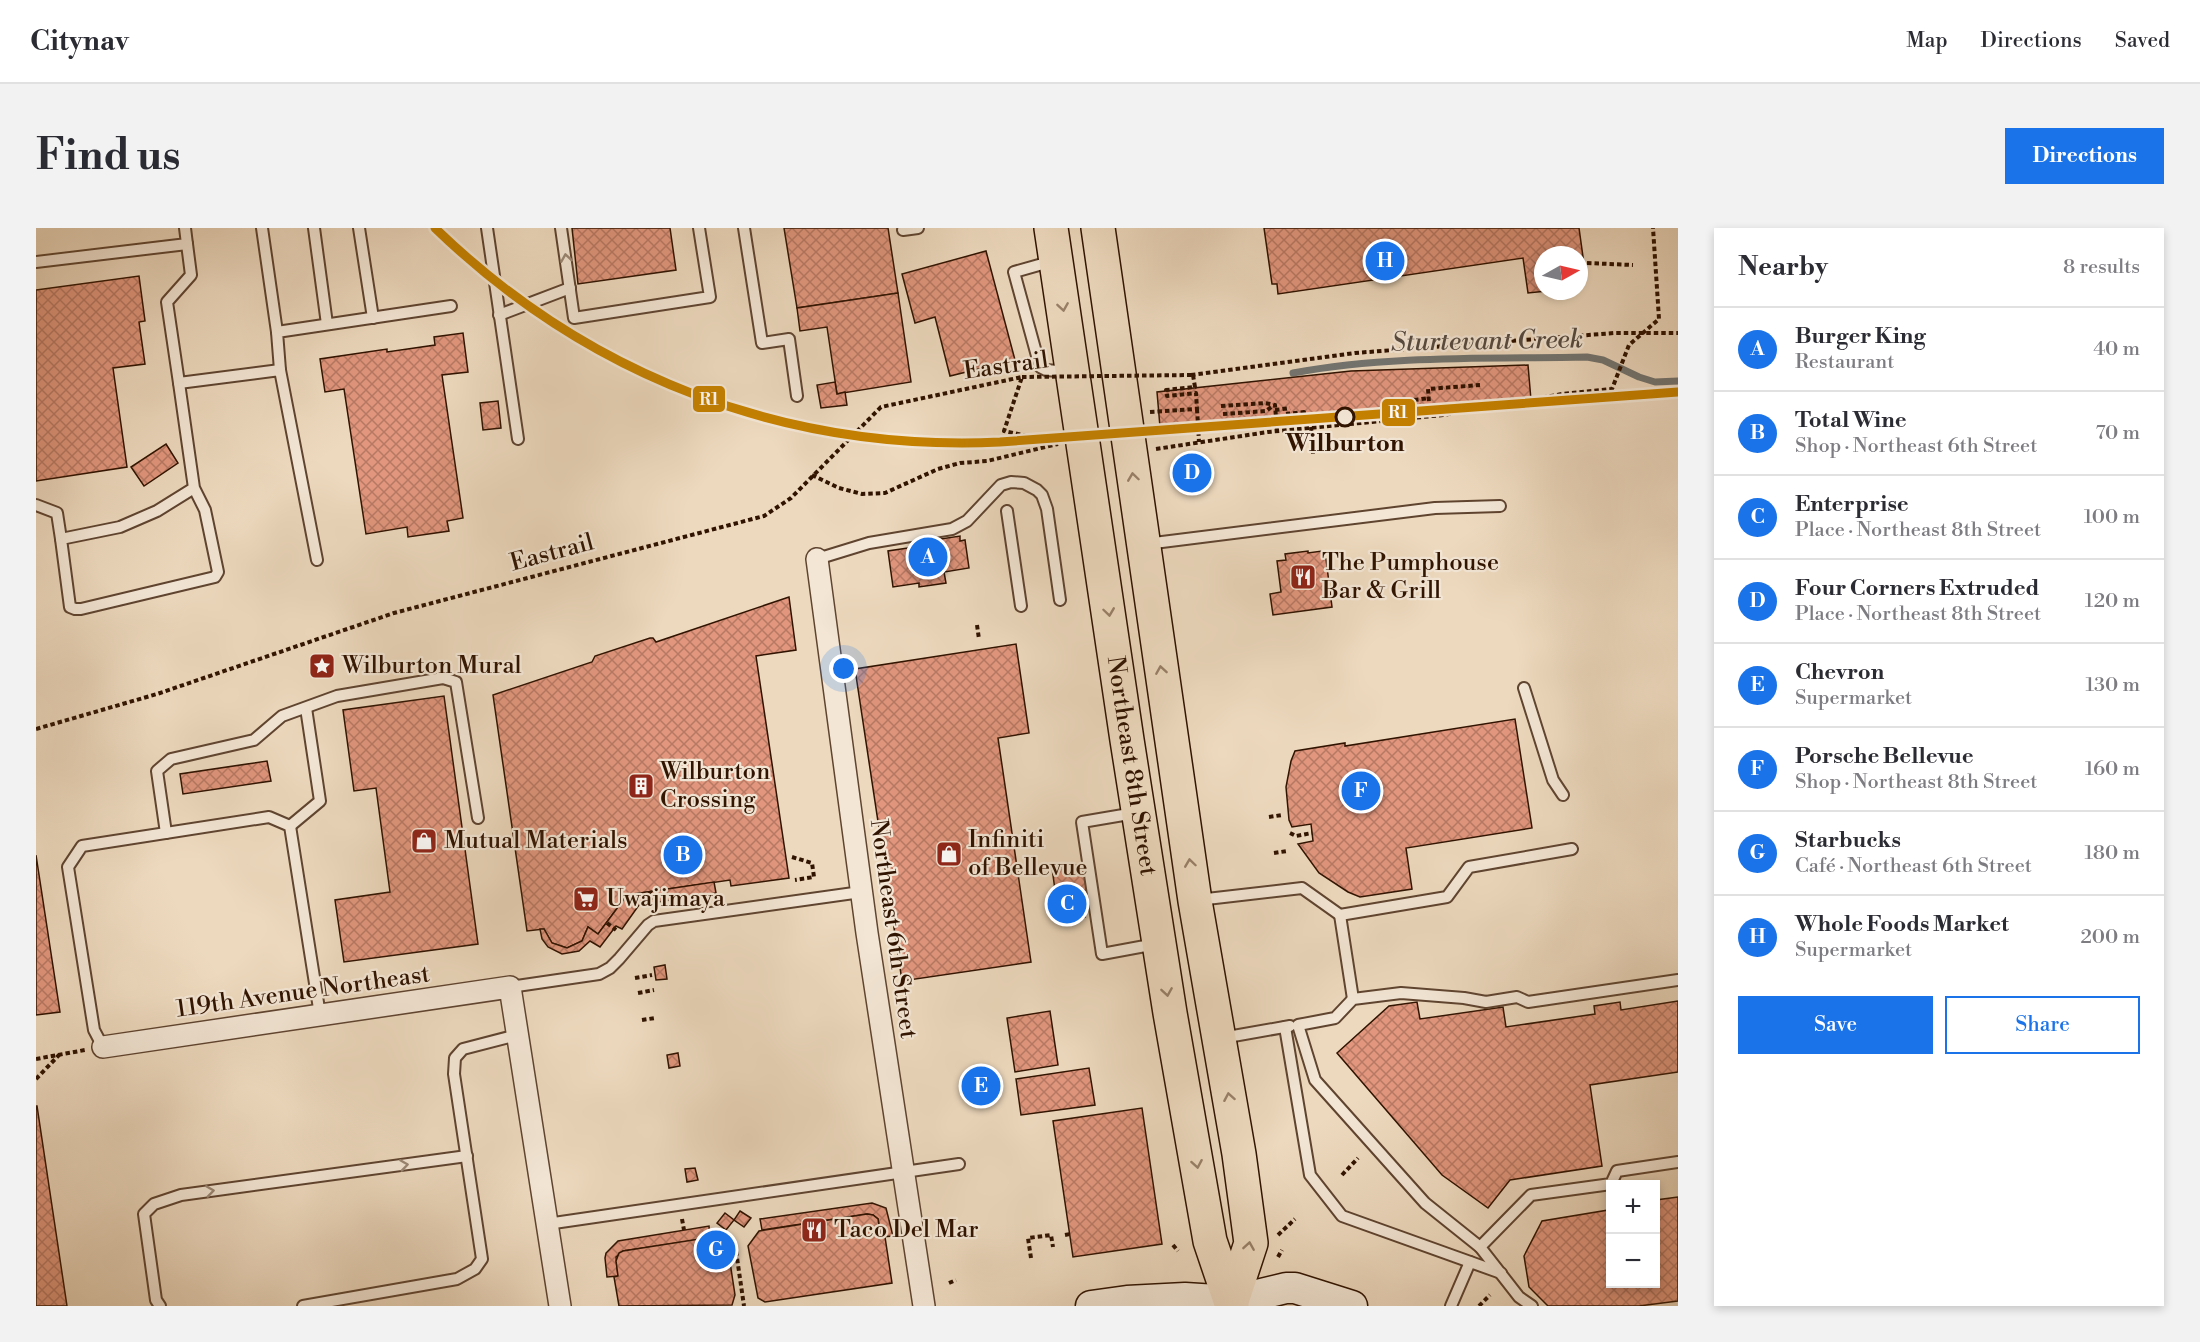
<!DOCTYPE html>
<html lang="en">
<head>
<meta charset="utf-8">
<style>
  body { margin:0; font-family:"Libre Bodoni",serif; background:#f2f2f3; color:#2b2b33 }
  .controls { position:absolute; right:18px; bottom:18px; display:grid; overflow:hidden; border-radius:0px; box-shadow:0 3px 9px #0003 }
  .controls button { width:54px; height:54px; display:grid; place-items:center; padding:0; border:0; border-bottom:2px solid #e1e1e2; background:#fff; color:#2b2b33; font:30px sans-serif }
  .compass { position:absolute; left:1498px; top:18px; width:54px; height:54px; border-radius:50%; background:#fff; box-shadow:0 3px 9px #0003; rotate:82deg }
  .you { position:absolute; left:808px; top:441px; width:21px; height:21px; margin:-15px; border:4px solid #fff; border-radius:50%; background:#1a73e8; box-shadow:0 0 0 9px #1a73e833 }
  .badge { display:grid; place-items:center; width:39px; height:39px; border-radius:50%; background:#1a73e8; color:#fff; font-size:20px; font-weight:700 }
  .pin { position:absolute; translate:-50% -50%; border:3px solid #fff; box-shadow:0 2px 6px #0006 }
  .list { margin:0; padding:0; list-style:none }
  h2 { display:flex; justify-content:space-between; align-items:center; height:78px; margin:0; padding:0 24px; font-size:26px }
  h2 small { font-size:20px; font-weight:400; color:#7c7c81 }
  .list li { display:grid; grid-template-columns:39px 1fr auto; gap:18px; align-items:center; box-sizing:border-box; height:84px; padding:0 24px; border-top:2px solid #e1e1e2 }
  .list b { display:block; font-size:22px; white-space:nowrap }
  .list p { margin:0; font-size:20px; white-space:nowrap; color:#7c7c81 }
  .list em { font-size:20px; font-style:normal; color:#7c7c81 }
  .actions { display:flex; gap:12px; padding:18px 24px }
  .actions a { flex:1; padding:14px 0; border:2px solid #1a73e8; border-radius:0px; text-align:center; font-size:21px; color:#1a73e8 }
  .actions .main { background:#1a73e8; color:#fff }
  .map { position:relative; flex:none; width:1642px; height:1078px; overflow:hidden; border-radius:0px }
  header { display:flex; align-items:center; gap:36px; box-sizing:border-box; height:84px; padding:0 30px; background:#fff; border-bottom:2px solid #e1e1e2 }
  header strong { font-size:28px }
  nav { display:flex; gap:33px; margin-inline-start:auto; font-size:21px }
  .intro { display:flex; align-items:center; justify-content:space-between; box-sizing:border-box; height:144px; padding:0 36px }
  h1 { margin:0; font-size:42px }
  .button { padding:15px 27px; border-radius:0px; background:#1a73e8; color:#fff; font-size:21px; font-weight:700 }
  main { display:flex; gap:36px; padding:0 36px }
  aside { flex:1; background:#fff; border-radius:0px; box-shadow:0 3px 9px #0003 }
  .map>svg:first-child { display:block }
</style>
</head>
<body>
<header>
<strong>Citynav</strong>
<nav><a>Map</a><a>Directions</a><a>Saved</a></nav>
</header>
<div class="intro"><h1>Find us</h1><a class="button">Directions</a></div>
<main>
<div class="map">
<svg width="1642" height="1078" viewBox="0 0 1642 1078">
  <defs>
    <pattern id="building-cross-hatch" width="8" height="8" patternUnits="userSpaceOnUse" patternTransform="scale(1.5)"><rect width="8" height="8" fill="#e1967d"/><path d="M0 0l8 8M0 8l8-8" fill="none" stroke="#b77964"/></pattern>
  </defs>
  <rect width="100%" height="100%" fill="#edd9be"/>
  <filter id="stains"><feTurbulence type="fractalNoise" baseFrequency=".00333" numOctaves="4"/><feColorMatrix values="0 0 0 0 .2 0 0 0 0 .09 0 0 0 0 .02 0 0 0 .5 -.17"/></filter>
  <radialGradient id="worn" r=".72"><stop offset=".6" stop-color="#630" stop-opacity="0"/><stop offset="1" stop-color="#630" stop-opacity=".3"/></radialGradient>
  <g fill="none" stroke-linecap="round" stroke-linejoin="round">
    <path stroke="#737571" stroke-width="7" d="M1257,145C1354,127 1454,131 1551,129L1567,132L1603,149L1619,154L1642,153"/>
  </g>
  <g fill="url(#building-cross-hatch)" stroke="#301300" stroke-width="1.5">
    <path d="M536,0H634L640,42L542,56Z"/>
    <path d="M748,0H852L862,65L761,80Z"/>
    <path d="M1228,0H1543L1548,36L1543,37V27H1507V63H1511L1492,65L1487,30L1242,66L1241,56H1236Z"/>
    <path d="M950,23L979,132L914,148L899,89L879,95L866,46Z"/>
    <path d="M103,48L109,93L103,94L109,136L77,140L91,239L0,253V62Z"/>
    <path d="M862,65L875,154L801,166L791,99L764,103L761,80Z"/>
    <path d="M427,105L432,144L406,147L427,290L411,293L413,303L372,309L371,299L330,306L308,161L289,164L284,131L351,121V124L399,117L398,109Z"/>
    <path d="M1492,137L1495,172L1124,199L1121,164L1315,143Z"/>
    <path d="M799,154L801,166L809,164L811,177L785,180L781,157Z"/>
    <path d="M462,173L465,200L447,202L444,175Z"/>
    <path d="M130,216L142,235L108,258L95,239Z"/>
    <path d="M924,308V313L929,312L933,340L908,344L910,355L883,359V355L857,359L852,323L879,319L878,315Z"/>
    <path d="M1272,323V325L1286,323L1287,331H1290L1296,379L1237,387L1234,366L1245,364L1241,333L1250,332L1249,326Z"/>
    <path d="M753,369L760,422L720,428L753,650L695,658L694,652L591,667L562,706L552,699L546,713L531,720L516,715L508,701L491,703L457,467L556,434L559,428L614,410H617L620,414Z"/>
    <path d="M980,416L993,505L962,510L995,734L866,753L819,441Z"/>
    <path d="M408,468L442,716L308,734L299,672L354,664L340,560L318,563L307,482Z"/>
    <path d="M1479,491L1496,600L1370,620L1376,661L1324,669L1312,664L1283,645L1262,616L1277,613L1275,596L1256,599L1253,592L1250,559L1255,533L1259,523L1309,515V518Z"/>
    <path d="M231,533L235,553L147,566L144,546Z"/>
    <path d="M0,627L24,784L0,787Z"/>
    <path d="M1047,636L1051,662L1045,663L1049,689L1018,693L1014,663L1019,662L1016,640Z"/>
    <path d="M678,654L680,665L603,677L586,701L580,698L564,719L554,713L543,723L526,726L512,719L506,711L504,701H508L516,715L531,720L546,713L552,699L562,706L591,667Z"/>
    <path d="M629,737L631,751L620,752L618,739Z"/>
    <path d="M1642,773V844L1554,857L1566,938L1474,952L1452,980L1406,947L1301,825L1353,778L1381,774L1384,791L1467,779L1470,799L1559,786L1558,778L1584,774L1585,782Z"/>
    <path d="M1014,783L1022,837L979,844L971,790Z"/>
    <path d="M642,825L644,838L633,840L631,827Z"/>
    <path d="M1053,840L1059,877L985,887L980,851Z"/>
    <path d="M955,843V847L961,846L964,864L929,870L926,852L936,850L935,846Z"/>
    <path d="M0,878H1L31,1078H0Z"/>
    <path d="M1106,880L1126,1016L1037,1029L1017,893Z"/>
    <path d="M659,940L662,952L651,954L649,941Z"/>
    <path d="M1642,969V1073L1603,1078H1512L1493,1059L1488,1028L1506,993L1572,982V979H1574V1056H1620V972Z"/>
    <path d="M836,975L850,980L857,1008L845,1009L842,991L837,987L831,986L726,1002L724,991Z"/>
    <path d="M704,983L715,990L708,999L698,992Z"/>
    <path d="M689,985L698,992L690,1002L681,995Z"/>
    <path d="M831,986L837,987L842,991L845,1009H849L856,1055L729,1074L722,1070L712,1018L723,1003Z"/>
    <path d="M673,998L674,1010L587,1023L580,1029L582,1048L571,1049L569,1030L570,1025L582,1013Z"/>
    <path d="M676,1009L692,1021L699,1067L696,1077L583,1078L578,1049L582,1048L580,1033L583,1025L587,1023Z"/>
  </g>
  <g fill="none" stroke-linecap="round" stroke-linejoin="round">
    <defs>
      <g id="service">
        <path d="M226,0L241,104"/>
        <path d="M278,0L291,96"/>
        <path d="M323,0L337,90"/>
        <path d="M451,0L482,211"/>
        <path d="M525,0L538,90L674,69L663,0"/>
        <path d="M708,0L726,115L753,111L761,168"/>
        <path d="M867,2L882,0"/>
        <path d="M151,16L155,47L131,74L143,155L244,142L281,332"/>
        <path d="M1017,33L978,44L1004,139L1010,142L1034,144"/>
        <path d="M0,34L151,16L149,0"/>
        <path d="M463,87L534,60"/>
        <path d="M244,142L241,104L415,78"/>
        <path d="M143,155L158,260L169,282L182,344L179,349L45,381H39L34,379L25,311L84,299L121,283L158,260"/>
        <path d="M0,277L21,285L25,311"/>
        <path d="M971,283L985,378"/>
        <path d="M1110,316L1399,280L1464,278"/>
        <path d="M781,331L833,315L916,301L931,293L965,257L975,254L988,255L1001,262L1006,267L1011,281L1024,372"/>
        <path d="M1488,460L1517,552L1527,567"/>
        <path d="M1099,585L1046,594L1066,726L1120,716"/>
        <path d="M254,598L284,573L270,480"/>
        <path d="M130,605L121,543L135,531L218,512L246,488L301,468L407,450L420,454L442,590"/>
        <path d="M1162,672L1266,660L1304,687L1411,669L1433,639L1536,621"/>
        <path d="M1304,687L1317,771"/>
        <path d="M474,759L563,746L574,740L583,731L612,697L618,693L825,664"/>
        <path d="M1249,799L1274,947L1306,988L1465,1045"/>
        <path d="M1186,810L1254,798"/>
        <path d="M67,819L58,802L32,639L46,618L233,589L254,598L284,787"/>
        <path d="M511,996L923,936"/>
        <path d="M1444,1019L1389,975L1279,852L1262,797L1299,790L1317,771L1365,765L1428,770L1450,774L1481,769L1492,774L1642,752"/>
        <path d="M124,1078L120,1072L108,986L118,976L145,967L431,928"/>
        <path d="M267,1078L421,1051L439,1041L446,1031L418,846L419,830L427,821L481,807"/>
        <path d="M1415,1078L1434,1034"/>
        <path d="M1496,1078L1483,1069L1444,1019L1495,967L1575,956L1581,943L1642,934"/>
      </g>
      <g id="minor">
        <path d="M781,331L831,705L888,1078"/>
        <path d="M67,819L474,759L524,1078"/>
      </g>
      <path id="secondary" d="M1055,1078L1091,1073L1149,1070L1196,1073L1250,1060H1259L1316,1078"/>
      <g id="primary">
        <path id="s1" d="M1015,0L1091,512L1134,785L1174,1013L1196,1078"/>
        <path d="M1062,0L1159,673L1203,926L1215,1015L1196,1073"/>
      </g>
    </defs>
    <use href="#service" stroke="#5f4430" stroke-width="14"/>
    <use href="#minor" stroke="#5f4430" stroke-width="24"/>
    <use href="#secondary" stroke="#301300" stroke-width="33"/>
    <use href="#primary" stroke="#301300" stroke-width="36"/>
    <g stroke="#301300" stroke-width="4" stroke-dasharray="4.5 3" stroke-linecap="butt">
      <path d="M1551,35L1597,37"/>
      <path d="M1155,147L1319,125L1578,105H1642"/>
      <path d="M1378,172L1393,170"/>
      <path d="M1185,178L1229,175L1239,177L1241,203"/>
      <path d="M1161,181L1163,214"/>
      <path d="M1239,182L1254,180"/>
      <path d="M1114,184L1161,181L1160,165L1131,168L1130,162L1159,159L1157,147"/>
      <path d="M1187,186L1230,183L1238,177"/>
      <path d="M1394,188L1392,161L1444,157"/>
      <path d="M1240,189L1268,187V184L1250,186"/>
      <path d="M1275,199L1277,226"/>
      <path d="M1120,221L1232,204L1407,187L1526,166L1576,161L1593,117L1623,91L1617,0"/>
      <path d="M776,247L803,260L826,266L849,265L902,241L924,235L951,233L1022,216"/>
      <path d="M941,397L943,411"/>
      <path d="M0,501L121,466L358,385L728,288L755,270L845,179L986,149L968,203L1020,214"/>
      <path d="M1233,589L1246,587"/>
      <path d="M1254,605L1260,608L1276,605"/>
      <path d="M1238,625L1251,623"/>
      <path d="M756,629L776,635L778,649L759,652"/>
      <path d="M614,663L615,672"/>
      <path d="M571,695L580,702"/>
      <path d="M599,750L616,747"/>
      <path d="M602,765L618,762"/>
      <path d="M606,792L619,790"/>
      <path d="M0,831L49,822"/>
      <path d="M0,851L23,827"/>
      <path d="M1306,947L1322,930"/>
      <path d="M646,991L648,1002"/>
      <path d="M1029,1007L1034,1006"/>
      <path d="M1242,1007L1259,991"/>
      <path d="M699,1016L708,1078"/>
      <path d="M1137,1017L1142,1023"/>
      <path d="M1242,1029L1246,1022"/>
      <path d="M995,1030L992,1010L1015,1007L1017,1019"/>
      <path d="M913,1055L920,1052"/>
      <path d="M1443,1078L1454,1067"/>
    </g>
    <use href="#service" stroke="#f3e6d5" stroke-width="10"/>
    <use href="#minor" stroke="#f3e6d5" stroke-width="21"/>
    <use href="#secondary" stroke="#f3e6d5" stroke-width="30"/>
    <use href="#primary" stroke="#edd9be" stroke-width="33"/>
    <path stroke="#301300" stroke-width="4" stroke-dasharray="4.5 3" stroke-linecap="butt" d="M986,149L1155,147"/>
    <defs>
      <path id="rail-1" d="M399,0C553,149 750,224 964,214L1642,164"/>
    </defs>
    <use href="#rail-1" stroke="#f3e6d5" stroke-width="14"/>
    <use href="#rail-1" stroke="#c58100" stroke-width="9"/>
  </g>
  <defs><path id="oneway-chevron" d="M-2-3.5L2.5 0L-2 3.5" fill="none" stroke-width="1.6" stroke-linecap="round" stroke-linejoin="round" transform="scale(1.5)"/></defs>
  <g stroke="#9b8775">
    <use href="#oneway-chevron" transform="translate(530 30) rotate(-99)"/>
    <use href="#oneway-chevron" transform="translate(368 937) rotate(-8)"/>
    <use href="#oneway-chevron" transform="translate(174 963) rotate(-8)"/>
  </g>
  <g stroke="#988068">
    <use href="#oneway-chevron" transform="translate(1027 79) rotate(81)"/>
    <use href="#oneway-chevron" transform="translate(1097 249) rotate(-98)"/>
    <use href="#oneway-chevron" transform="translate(1073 384) rotate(82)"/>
    <use href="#oneway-chevron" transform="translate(1125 442) rotate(-99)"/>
    <use href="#oneway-chevron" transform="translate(1154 635) rotate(-98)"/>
    <use href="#oneway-chevron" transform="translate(1131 764) rotate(81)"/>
    <use href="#oneway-chevron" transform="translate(1193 869) rotate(-100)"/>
    <use href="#oneway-chevron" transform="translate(1161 936) rotate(80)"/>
    <use href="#oneway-chevron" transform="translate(1213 1018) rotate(-81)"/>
  </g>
  <defs>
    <symbol id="restaurant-square" viewBox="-11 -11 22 22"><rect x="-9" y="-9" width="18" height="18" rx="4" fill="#8f2418" stroke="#f3e6d5"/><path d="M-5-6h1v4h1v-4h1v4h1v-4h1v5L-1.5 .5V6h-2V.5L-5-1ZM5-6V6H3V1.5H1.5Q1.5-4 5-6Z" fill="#fff"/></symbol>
    <symbol id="sight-square" viewBox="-11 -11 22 22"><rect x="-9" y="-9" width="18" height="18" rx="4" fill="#8f2418" stroke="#f3e6d5"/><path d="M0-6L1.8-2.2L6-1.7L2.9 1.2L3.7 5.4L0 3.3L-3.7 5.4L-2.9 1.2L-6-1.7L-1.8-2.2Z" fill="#fff"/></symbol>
    <symbol id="building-square" viewBox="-11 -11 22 22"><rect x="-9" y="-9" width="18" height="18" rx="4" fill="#8f2418" stroke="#f3e6d5"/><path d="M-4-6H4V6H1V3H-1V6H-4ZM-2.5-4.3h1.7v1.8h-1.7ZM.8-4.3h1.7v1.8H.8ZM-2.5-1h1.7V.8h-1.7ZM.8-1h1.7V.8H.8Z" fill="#fff"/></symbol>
    <symbol id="shop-square" viewBox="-11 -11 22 22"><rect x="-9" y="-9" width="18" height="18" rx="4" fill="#8f2418" stroke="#f3e6d5"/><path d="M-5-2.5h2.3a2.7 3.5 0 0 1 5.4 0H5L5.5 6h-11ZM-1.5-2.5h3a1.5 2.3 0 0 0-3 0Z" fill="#fff"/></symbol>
    <symbol id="supermarket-square" viewBox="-11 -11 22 22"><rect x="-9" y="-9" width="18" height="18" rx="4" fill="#8f2418" stroke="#f3e6d5"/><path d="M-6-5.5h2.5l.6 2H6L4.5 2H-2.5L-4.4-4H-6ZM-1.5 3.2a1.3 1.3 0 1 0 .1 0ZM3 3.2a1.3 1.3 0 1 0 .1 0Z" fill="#fff"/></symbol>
  </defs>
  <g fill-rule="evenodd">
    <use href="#restaurant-square" x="1252" y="334" width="30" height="30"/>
    <use href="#sight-square" x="271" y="423" width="30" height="30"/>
    <use href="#building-square" x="590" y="543" width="30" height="30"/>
    <use href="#shop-square" x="373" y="598" width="30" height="30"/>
    <use href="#shop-square" x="898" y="611" width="30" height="30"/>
    <use href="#supermarket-square" x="535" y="656" width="30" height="30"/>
    <use href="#restaurant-square" x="763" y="987" width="30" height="30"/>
  </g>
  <circle fill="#f3e6d5" stroke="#301300" stroke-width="3" cx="1309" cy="189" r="9"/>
  <g text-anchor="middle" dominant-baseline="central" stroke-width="4.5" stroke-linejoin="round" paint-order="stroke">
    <g font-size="24" fill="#301300" stroke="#f3e6d5">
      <text transform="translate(970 138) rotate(-8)">Eastrail</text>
      <text transform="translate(516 325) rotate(-15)">Eastrail</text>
      <text stroke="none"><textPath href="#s1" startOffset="544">Northeast 8th Street</textPath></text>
      <text transform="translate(857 701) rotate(82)">Northeast 6th Street</text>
      <text transform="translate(267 764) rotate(-8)">119th Avenue Northeast</text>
    </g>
    <g font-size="24" font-weight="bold" fill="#301300" stroke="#f3e6d5">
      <text x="1309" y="216">Wilburton</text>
    </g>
    <g font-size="24" fill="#301300" stroke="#f3e6d5" text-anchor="start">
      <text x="1286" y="335">The Pumphouse<tspan x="1286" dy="28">Bar &amp; Grill</tspan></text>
      <text x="306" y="438">Wilburton Mural</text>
      <text x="624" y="544">Wilburton<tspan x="624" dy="28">Crossing</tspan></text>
      <text x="932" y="612">Infiniti<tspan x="932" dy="28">of Bellevue</tspan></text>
      <text x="408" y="613">Mutual Materials</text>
      <text x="570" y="671">Uwajimaya</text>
      <text x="798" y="1002">Taco Del Mar</text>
    </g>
    <g font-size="26" font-style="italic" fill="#574c42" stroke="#f3e6d5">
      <text transform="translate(1451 113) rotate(-1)">Sturtevant Creek</text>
    </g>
  </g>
  <g stroke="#f3e6d5" stroke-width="2">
    <rect x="656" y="157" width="34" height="28" rx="6" fill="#c58100"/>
    <rect x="1345" y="170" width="35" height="29" rx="6" fill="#c58100"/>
  </g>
  <g font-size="16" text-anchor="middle" font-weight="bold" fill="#fff">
    <text x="673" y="177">R1</text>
    <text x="1362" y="190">R1</text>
  </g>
  <rect width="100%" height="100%" filter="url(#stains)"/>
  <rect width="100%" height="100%" fill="url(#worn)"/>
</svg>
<div class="controls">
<button>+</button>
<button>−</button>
</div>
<svg class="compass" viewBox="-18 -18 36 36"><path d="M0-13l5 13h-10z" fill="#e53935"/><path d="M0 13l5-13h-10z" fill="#7c7c81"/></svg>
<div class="you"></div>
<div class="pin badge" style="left:892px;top:329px">A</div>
<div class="pin badge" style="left:647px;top:627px">B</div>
<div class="pin badge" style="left:1031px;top:676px">C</div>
<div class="pin badge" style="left:1156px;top:245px">D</div>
<div class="pin badge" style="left:945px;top:858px">E</div>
<div class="pin badge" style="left:1325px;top:563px">F</div>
<div class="pin badge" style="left:680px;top:1022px">G</div>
<div class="pin badge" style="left:1349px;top:33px">H</div>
</div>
<aside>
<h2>Nearby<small>8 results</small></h2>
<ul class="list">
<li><span class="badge">A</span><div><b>Burger King</b><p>Restaurant</p></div><em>40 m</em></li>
<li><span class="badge">B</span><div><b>Total Wine</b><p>Shop · Northeast 6th Street</p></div><em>70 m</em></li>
<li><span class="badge">C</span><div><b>Enterprise</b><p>Place · Northeast 8th Street</p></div><em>100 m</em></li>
<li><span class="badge">D</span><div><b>Four Corners Extruded</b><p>Place · Northeast 8th Street</p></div><em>120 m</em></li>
<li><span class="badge">E</span><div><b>Chevron</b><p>Supermarket</p></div><em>130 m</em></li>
<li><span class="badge">F</span><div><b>Porsche Bellevue</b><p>Shop · Northeast 8th Street</p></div><em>160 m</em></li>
<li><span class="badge">G</span><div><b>Starbucks</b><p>Café · Northeast 6th Street</p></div><em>180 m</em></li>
<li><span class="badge">H</span><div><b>Whole Foods Market</b><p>Supermarket</p></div><em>200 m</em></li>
</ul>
<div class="actions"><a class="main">Save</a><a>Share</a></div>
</aside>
</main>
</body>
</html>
